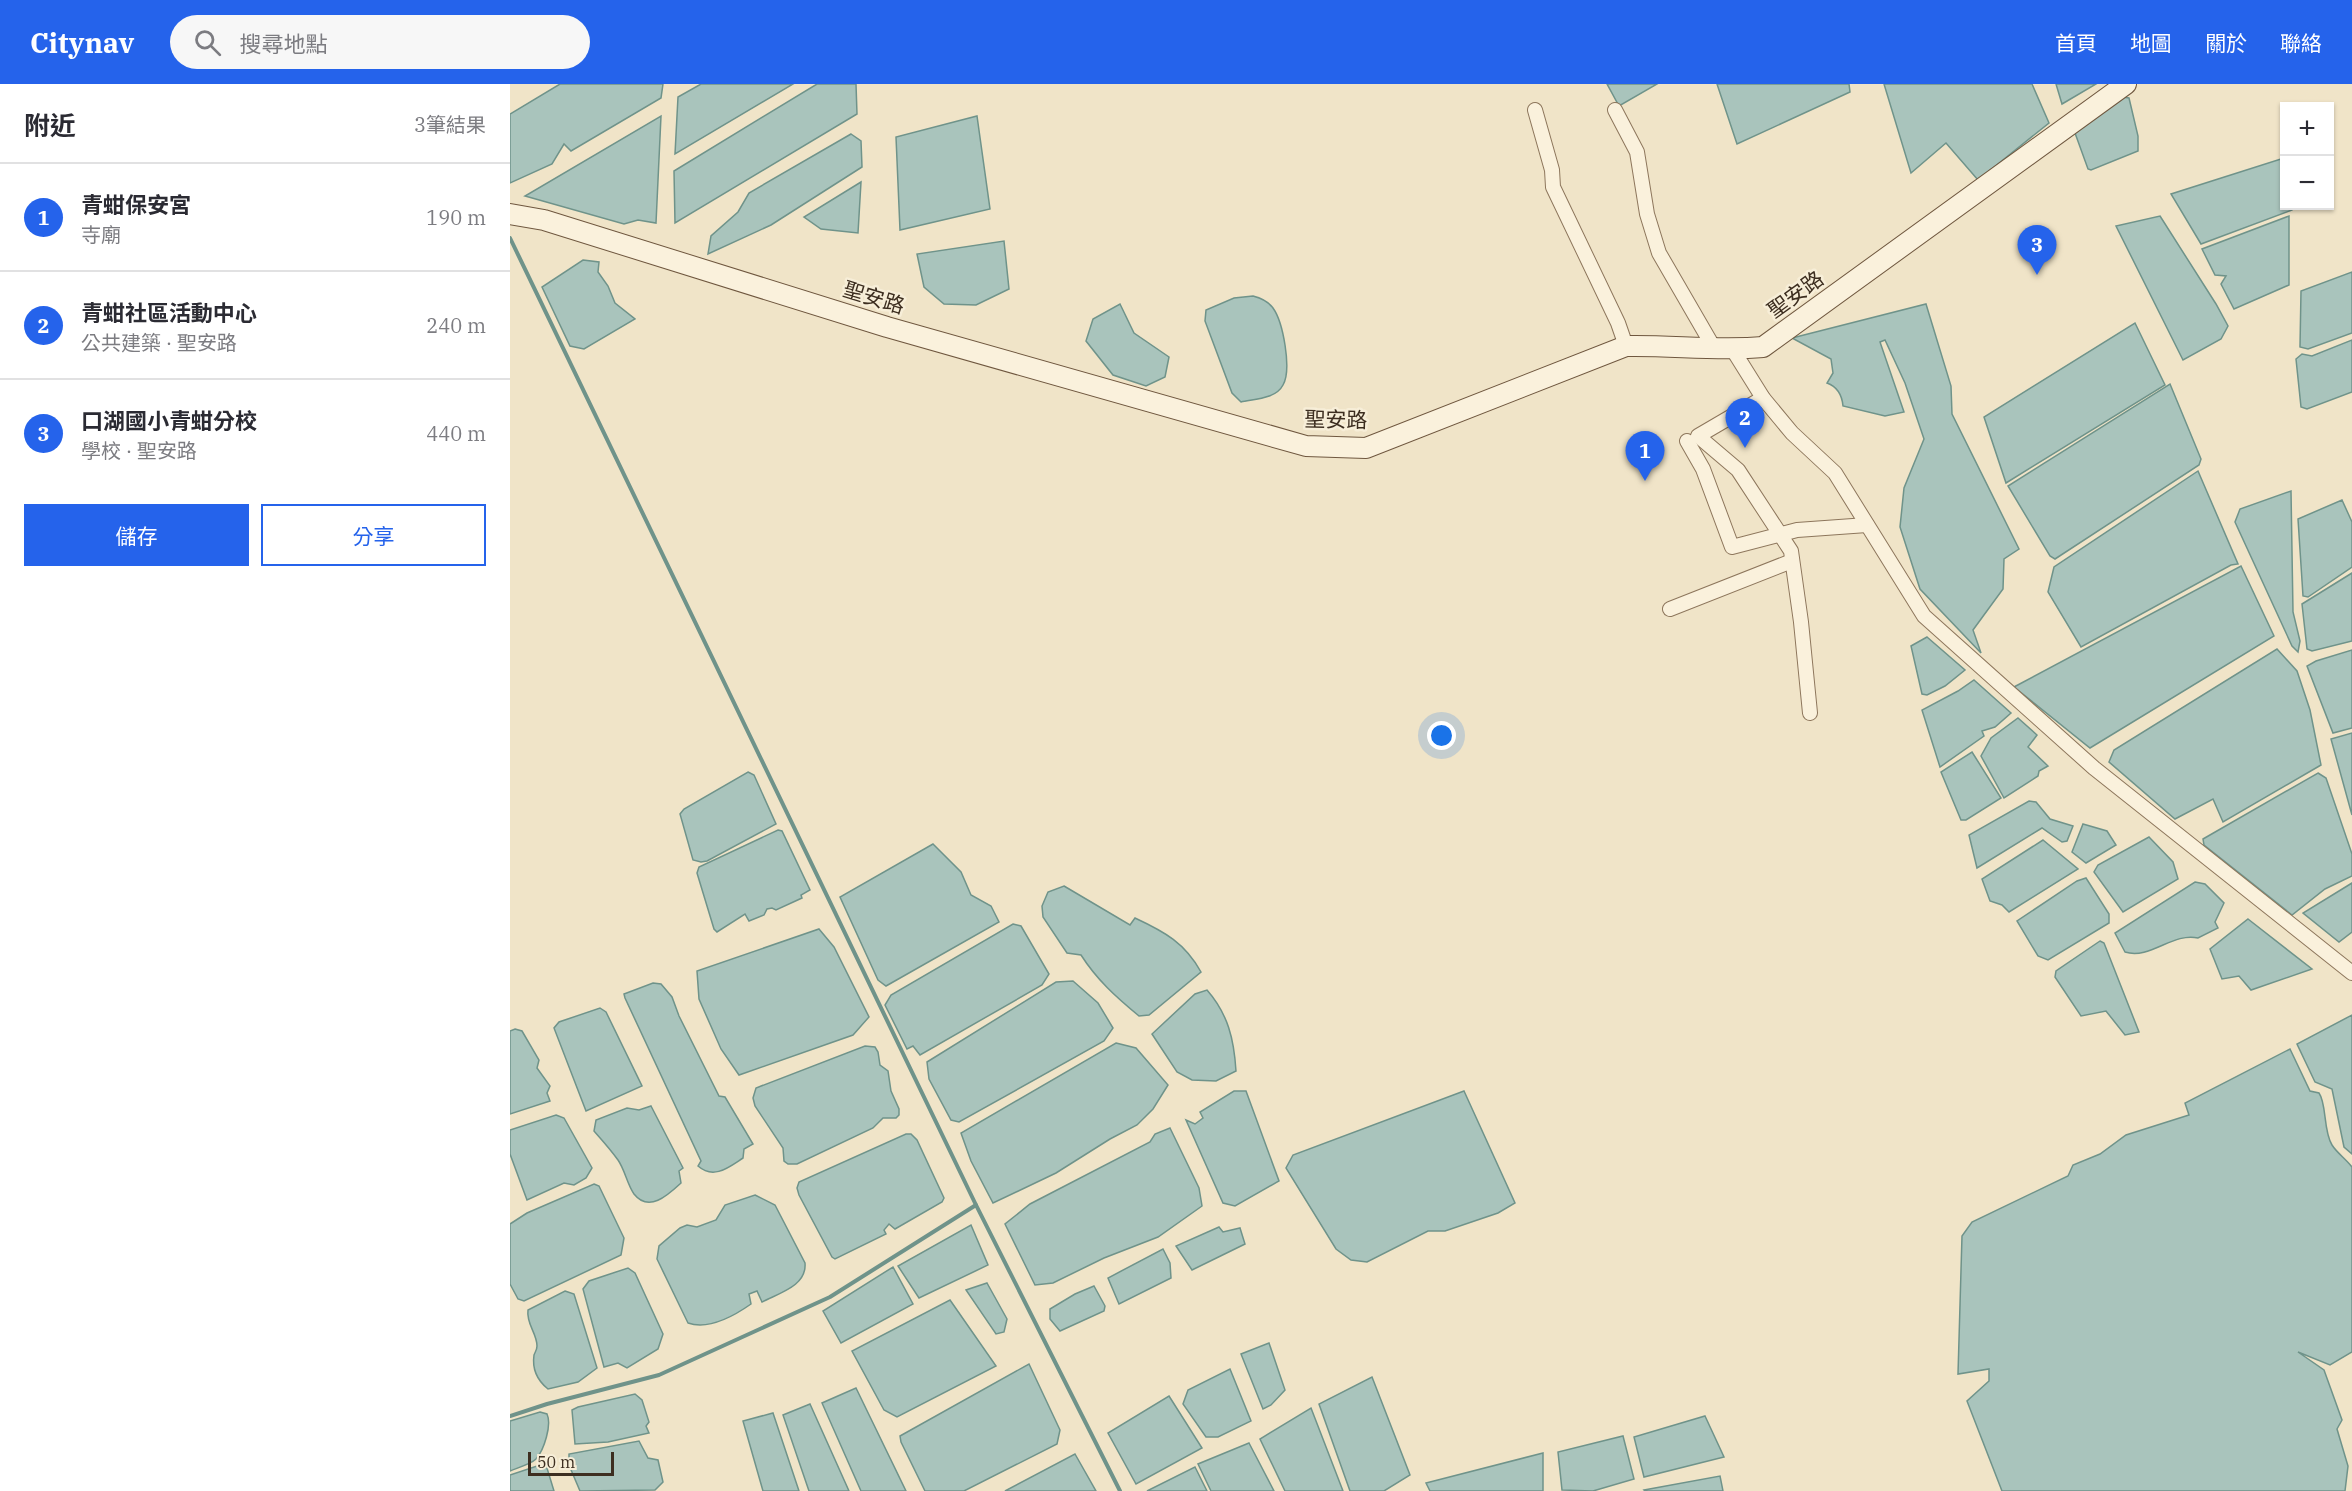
<!DOCTYPE html>
<html lang="zh-TW">
<head>
<meta charset="utf-8">
<style>
  body { margin:0; font-family:"IBM Plex Serif","Noto Sans TC",serif; background:#f7f7f7; color:#2b2b33 }
  .controls { position:absolute; right:18px; top:18px; display:grid; overflow:hidden; border-radius:0px; box-shadow:0 2px 4px #0004 }
  .controls button { width:54px; height:54px; display:grid; place-items:center; padding:0; border:0; border-bottom:2px solid #e1e1e2; background:#fff; color:#2b2b33; font:30px sans-serif }
  .scale { position:absolute; left:18px; bottom:15px; width:86px; box-sizing:border-box; padding-left:6px; border:3px solid #3d2e20; border-top:0; font-size:16px; line-height:21px; white-space:nowrap; color:#3d2e20; -webkit-text-stroke:4px #f7eed8; paint-order:stroke }
  .you { position:absolute; left:932px; top:652px; width:21px; height:21px; margin:-15px; border:4px solid #fff; border-radius:50%; background:#1a73e8; box-shadow:0 0 0 9px #1a73e833 }
  .badge { display:grid; place-items:center; width:39px; height:39px; border-radius:50%; background:#2563eb; color:#fff; font-size:20px; font-weight:700 }
  .pin { position:absolute; translate:-50% -50px; filter:drop-shadow(0 2px 3px #0008) }
  .pin::after { content:''; position:absolute; top:32px; width:21px; height:18px; background:inherit; clip-path:polygon(0 0,100% 0,50% 100%) }
  .list { margin:0; padding:0; list-style:none }
  h2 { display:flex; justify-content:space-between; align-items:center; height:78px; margin:0; padding:0 24px; font-size:26px }
  h2 small { font-size:20px; font-weight:400; color:#7c7c81 }
  .list li { display:grid; grid-template-columns:39px 1fr auto; gap:18px; align-items:center; box-sizing:border-box; height:108px; padding:0 24px; border-top:2px solid #e1e1e2 }
  .list b { display:block; font-size:22px; white-space:nowrap }
  .list p { margin:0; font-size:20px; white-space:nowrap; color:#7c7c81 }
  .list em { font-size:20px; font-style:normal; color:#7c7c81 }
  .actions { display:flex; gap:12px; padding:18px 24px }
  .actions a { flex:1; padding:14px 0; border:2px solid #2563eb; border-radius:0px; text-align:center; font-size:21px; color:#2563eb }
  .actions .main { background:#2563eb; color:#fff }
  .icon { flex:none; width:33px; height:33px; fill:none; stroke:currentColor; stroke-width:2; stroke-linecap:round; stroke-linejoin:round }
  .map { position:relative; flex:none; width:1842px; height:1407px; overflow:hidden }
  header { display:flex; align-items:center; gap:36px; box-sizing:border-box; height:84px; padding:0 30px; background:#2563eb; color:#fff }
  header strong { font-size:28px }
  nav { display:flex; gap:33px; margin-inline-start:auto; font-size:21px }
  .search { width:420px; height:54px; background:#f7f7f7; display:flex; align-items:center; gap:15px; box-sizing:border-box; padding:0 21px; border-radius:33px; color:#7c7c81; font-size:22px }
  main { display:flex }
  aside { flex:1; background:#fff }
  .map>svg:first-child { display:block }
</style>
</head>
<body>
<header>
<strong>Citynav</strong>
<div class="search"><svg class="icon" aria-label="search" viewBox="0 0 24 24"><circle cx="10" cy="10" r="6"/><path d="M15 15l6 6"/></svg>搜尋地點</div>
<nav><a>首頁</a><a>地圖</a><a>關於</a><a>聯絡</a></nav>
</header>
<main>
<aside>
<h2>附近<small>3筆結果</small></h2>
<ul class="list">
<li><span class="badge">1</span><div><b>青蚶保安宮</b><p>寺廟</p></div><em>190 m</em></li>
<li><span class="badge">2</span><div><b>青蚶社區活動中心</b><p>公共建築 · 聖安路</p></div><em>240 m</em></li>
<li><span class="badge">3</span><div><b>口湖國小青蚶分校</b><p>學校 · 聖安路</p></div><em>440 m</em></li>
</ul>
<div class="actions"><a class="main">儲存</a><a>分享</a></div>
</aside>
<div class="map">
<svg width="1842" height="1407" viewBox="0 0 1842 1407">
  <rect width="100%" height="100%" fill="#f0e4c8"/>
  <g fill="#a9c4bc" stroke="#6f938a" stroke-width="1.5">
    <path d="M50,0H153L151,14L61,67L54,60L42,80L0,99V30Z"/>
    <path d="M191,0H283L165,70L168,13Z"/>
    <path d="M307,0H346L347,30L165,139L164,87Z"/>
    <path d="M1097,0H1147L1109,22Z"/>
    <path d="M1207,0H1339L1340,8L1227,60Z"/>
    <path d="M1374,0H1522L1539,39L1468,96L1436,59L1401,89Z"/>
    <path d="M1546,0H1586L1552,20Z"/>
    <path d="M1613,13L1619,14L1628,52V67L1581,86L1578,85L1565,49Z"/>
    <path d="M151,32L146,139L128,136L114,140L15,112Z"/>
    <path d="M467,32L480,125L390,146L386,53Z"/>
    <path d="M341,50L351,57L352,83L261,141L198,170L201,152L228,128L239,109Z"/>
    <path d="M1774,74V122H1782V126L1691,160L1661,110Z"/>
    <path d="M351,98L348,149L311,145L294,133Z"/>
    <path d="M1650,132L1706,220L1718,242L1711,255L1673,276L1606,142Z"/>
    <path d="M1779,132V201L1724,225L1711,200L1716,192L1705,191L1692,165Z"/>
    <path d="M494,157L499,205L466,221L434,220L414,203L407,170Z"/>
    <path d="M73,176L89,178L88,188L98,202L105,219L125,235L74,265L60,262L32,203Z"/>
    <path d="M1842,188V249L1798,265L1790,263L1791,207Z"/>
    <path d="M743,212C751,214 758,217 763,224C773,238 782,285 773,301C766,315 744,315 731,318L722,309L695,237L696,226L724,214Z"/>
    <path d="M610,220L624,249L659,273L655,293L636,302L603,291L576,257L583,235Z"/>
    <path d="M1416,220L1441,302L1442,330L1509,465L1494,475L1493,505L1463,546L1471,569L1410,505L1390,443L1394,404L1414,355L1395,299L1375,256L1370,258L1394,328L1375,332L1333,322C1332,311 1328,303 1317,299L1323,289L1321,275L1282,254Z"/>
    <path d="M1625,239L1655,301L1496,399L1474,333Z"/>
    <path d="M1842,256V308L1797,325L1791,323L1786,275L1792,270L1802,272Z"/>
    <path d="M1660,300L1691,375L1689,381L1545,475L1540,472L1498,402Z"/>
    <path d="M1688,387L1728,480L1721,481L1571,563L1538,508L1544,483Z"/>
    <path d="M1781,407L1783,528L1790,557L1788,568L1782,562L1725,438L1730,425Z"/>
    <path d="M1832,416L1842,438V483L1798,513L1793,512L1788,435Z"/>
    <path d="M1731,482L1764,552L1580,664L1504,603Z"/>
    <path d="M1842,489V557L1802,567L1797,565L1792,520Z"/>
    <path d="M1417,553L1455,586L1435,602L1417,611L1412,610L1401,562Z"/>
    <path d="M1767,565L1787,587L1800,626L1811,681L1713,738L1703,715L1665,735L1599,678L1604,666Z"/>
    <path d="M1842,566V644L1823,649L1797,582L1806,577Z"/>
    <path d="M1464,596L1501,629L1485,643L1472,647L1474,652L1430,683L1412,626L1448,607Z"/>
    <path d="M1508,634L1527,651L1518,663L1538,682L1529,687L1528,692L1494,714L1471,672L1481,654Z"/>
    <path d="M1842,649V731L1821,655Z"/>
    <path d="M1462,668L1491,714L1456,736H1451L1431,688Z"/>
    <path d="M238,688L244,691L266,740L197,777L191,778L183,776L170,730L174,725Z"/>
    <path d="M1808,689L1816,694L1842,770V792L1815,805L1782,831L1694,761L1693,755Z"/>
    <path d="M1519,717L1526,718L1540,735L1563,742L1557,757L1552,758L1532,744L1467,784L1459,751Z"/>
    <path d="M1573,740L1597,747L1606,761L1576,779L1562,768Z"/>
    <path d="M268,746L272,747L300,806L291,811L292,814L266,826L262,824L257,825L254,831L239,837L235,830L207,848L204,845L187,789L189,783Z"/>
    <path d="M1639,753L1663,778L1668,795L1613,828L1584,788L1588,781Z"/>
    <path d="M1533,756L1568,785L1499,828L1492,821L1480,817L1472,795Z"/>
    <path d="M423,760L451,788L461,811L481,822L489,838L376,902L368,896L330,813Z"/>
    <path d="M1576,794L1599,830V839L1538,876L1528,872L1507,837L1567,797Z"/>
    <path d="M1685,798L1695,800L1714,819L1705,838L1708,844L1688,854C1663,848 1640,876 1615,868L1605,849Z"/>
    <path d="M1842,799V848L1829,858L1793,829Z"/>
    <path d="M554,802L620,841L625,834C655,848 675,859 691,888L639,931L629,932C606,913 587,896 571,871L557,869L533,833L532,822L538,808Z"/>
    <path d="M1738,835L1802,885L1741,906L1729,892L1712,895L1700,865Z"/>
    <path d="M503,840L511,842L539,890L532,901L410,971L403,962L397,965L375,921L381,911Z"/>
    <path d="M309,845L324,863L359,933L343,951L229,991L211,965L189,915L187,887Z"/>
    <path d="M1590,857L1594,859L1629,948L1615,951L1596,927L1571,932L1545,893L1546,887Z"/>
    <path d="M563,897L588,919L603,944L594,957L449,1038L441,1036L419,995L417,978L546,898Z"/>
    <path d="M143,899L151,900L162,913L169,932L209,1012L215,1013L243,1060L234,1065L233,1074C219,1083 204,1096 188,1082L191,1077L115,914L114,910Z"/>
    <path d="M697,906C718,930 724,955 726,987L706,997L682,996L667,988L642,950L685,910Z"/>
    <path d="M90,924L96,928L132,1002L76,1027L44,944L49,938Z"/>
    <path d="M1842,931V1070L1834,1063L1822,1005L1805,998L1787,960Z"/>
    <path d="M5,945L12,947L29,976L27,984L40,1002L37,1009L40,1017L0,1030V947Z"/>
    <path d="M606,959L626,964L658,1001L643,1025L627,1041L600,1055L546,1089L483,1119L461,1077L451,1049Z"/>
    <path d="M355,962L365,963L368,968L370,981L378,987L381,1007L389,1025V1031L386,1034H373L363,1044L287,1080H278L274,1077L273,1064L245,1022L243,1014L246,1004Z"/>
    <path d="M1780,965L1800,1007L1809,1009C1817,1020 1813,1047 1822,1061C1827,1069 1836,1075 1842,1083V1268L1820,1281L1788,1268L1814,1286L1832,1336L1827,1345L1838,1382L1835,1407H1492L1457,1317L1479,1297V1285L1448,1290L1452,1152L1462,1138L1558,1092L1563,1081L1590,1070L1616,1051L1679,1031L1675,1019Z"/>
    <path d="M724,1007H736L769,1097L725,1122L713,1119L676,1036L685,1040L693,1034L690,1028Z"/>
    <path d="M954,1007L1005,1119L988,1129L935,1147H918L857,1178L841,1176L826,1165L776,1084L783,1071Z"/>
    <path d="M141,1022L173,1084L169,1087L171,1099C158,1111 139,1129 124,1110C117,1100 115,1086 108,1076C101,1066 92,1056 84,1047L86,1036L117,1024L129,1026Z"/>
    <path d="M46,1031L54,1034L82,1084L76,1094L64,1101L54,1099L17,1116L0,1070V1046Z"/>
    <path d="M660,1044L689,1104L692,1122L648,1153L594,1174L543,1199L525,1201L495,1140L520,1120L640,1058L645,1050Z"/>
    <path d="M396,1050H401L407,1056L434,1114L432,1118L385,1145L379,1140L374,1146L376,1150L325,1175L322,1173L289,1111L287,1104L289,1098Z"/>
    <path d="M84,1100L89,1102L114,1154L111,1171L14,1217L8,1215L0,1200V1140L17,1129Z"/>
    <path d="M245,1111L265,1121L295,1179C297,1202 269,1209 252,1218L247,1207L239,1210L241,1220C224,1232 199,1246 178,1239L147,1175L149,1162L170,1144L177,1141L187,1143L206,1136L215,1121Z"/>
    <path d="M461,1141L478,1181L409,1214L388,1182Z"/>
    <path d="M709,1143L713,1148L730,1144L735,1160L682,1186L666,1162Z"/>
    <path d="M653,1165L660,1179L661,1194L609,1220L598,1194Z"/>
    <path d="M383,1183L403,1220L331,1259L313,1227Z"/>
    <path d="M118,1184L125,1189L153,1250L148,1265L117,1284L108,1279L94,1283L73,1205L79,1197Z"/>
    <path d="M477,1199L497,1235L494,1248L486,1250L456,1206Z"/>
    <path d="M584,1202L595,1222L594,1227L550,1247L540,1235V1225L565,1210Z"/>
    <path d="M55,1207L64,1210L87,1284L68,1298L38,1305C28,1297 22,1285 24,1271C25,1268 27,1266 27,1262C27,1249 16,1240 18,1226Z"/>
    <path d="M440,1216L486,1282L387,1333L374,1326L342,1267Z"/>
    <path d="M759,1259L775,1306L761,1321L753,1325L731,1270Z"/>
    <path d="M519,1280L550,1346L547,1360L454,1407H415L391,1358L390,1352Z"/>
    <path d="M720,1285L741,1337L708,1353H696L673,1320L678,1306Z"/>
    <path d="M862,1293L900,1391L874,1407H840L809,1320Z"/>
    <path d="M346,1304L396,1407H351L312,1319Z"/>
    <path d="M125,1310L132,1316L139,1338L136,1342L139,1349L98,1358L65,1360L62,1326L68,1323Z"/>
    <path d="M659,1312L692,1364L626,1400L598,1349Z"/>
    <path d="M300,1320L339,1407H299L273,1331Z"/>
    <path d="M801,1324L833,1407H775L750,1355Z"/>
    <path d="M30,1328L37,1330C42,1341 34,1366 26,1375C21,1380 7,1384 0,1387V1337Z"/>
    <path d="M263,1329L289,1407H253L233,1337Z"/>
    <path d="M1195,1332L1214,1373L1134,1393L1124,1353Z"/>
    <path d="M1113,1352L1124,1395L1083,1407L1052,1406L1048,1368Z"/>
    <path d="M129,1357L138,1374L148,1376L153,1398L145,1406L70,1407L59,1381V1370Z"/>
    <path d="M739,1359L764,1407H701L688,1380Z"/>
    <path d="M1033,1369V1407H920L916,1399Z"/>
    <path d="M565,1370L586,1407H495Z"/>
    <path d="M30,1381L37,1384L44,1407H0V1391Z"/>
    <path d="M685,1383L697,1407H637Z"/>
    <path d="M1210,1392L1213,1407H1135L1134,1406Z"/>
  </g>
  <g fill="none" stroke-linecap="round" stroke-linejoin="round">
    <g stroke="#6f938a" stroke-width="4">
      <path d="M0,154L466,1121L610,1407"/>
      <path d="M0,1332L37,1320L149,1291L320,1213L466,1121"/>
    </g>
    <defs>
      <g id="street">
        <path d="M1025,26L1042,86L1043,103L1108,239L1116,262"/>
        <path d="M1105,26L1127,68L1137,130L1149,169L1204,264"/>
        <path d="M1223,266L1253,314L1282,349L1325,389L1414,532L1584,684L1842,889"/>
        <path d="M1253,314L1188,352L1228,386L1281,467L1291,538L1300,629"/>
        <path d="M1177,357L1193,385L1222,463L1287,446L1357,441"/>
        <path d="M1160,525L1282,477"/>
      </g>
      <path id="secondary" d="M0,130L34,136L377,243L796,362L856,364L1116,262C1162,261 1208,267 1253,263L1616,0"/>
    </defs>
    <use href="#street" stroke="#8d765c" stroke-width="16"/>
    <use href="#secondary" stroke="#6f573f" stroke-width="22"/>
    <use href="#street" stroke="#faf1dc" stroke-width="14"/>
    <use href="#secondary" stroke="#faf1dc" stroke-width="20"/>
  </g>
  <g text-anchor="middle" dominant-baseline="central" stroke-width="5" stroke-linejoin="round" paint-order="stroke">
    <g font-size="21" fill="#3d2e20" stroke="#f7eed8">
      <text transform="translate(1285 210) rotate(-36)">聖安路</text>
      <text transform="translate(364 213) rotate(17)">聖安路</text>
      <text transform="translate(826 335) rotate(1)">聖安路</text>
    </g>
  </g>
</svg>
<div class="controls">
<button>+</button>
<button>−</button>
</div>
<div class="scale">50 m</div>
<div class="you"></div>
<div class="pin badge" style="left:1135px;top:397px">1</div>
<div class="pin badge" style="left:1235px;top:364px">2</div>
<div class="pin badge" style="left:1527px;top:191px">3</div>
</div>
</main>
</body>
</html>
